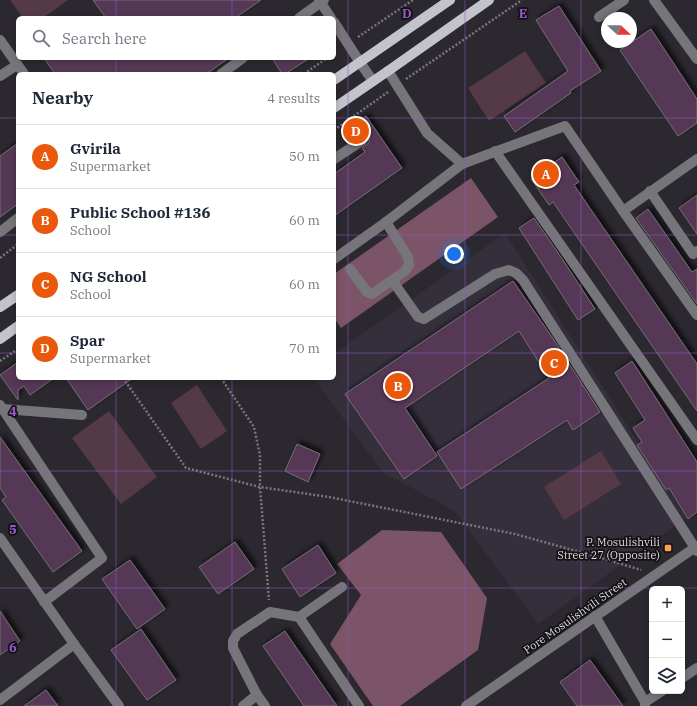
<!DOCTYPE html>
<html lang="en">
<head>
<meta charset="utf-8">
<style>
  body { margin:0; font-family:"IBM Plex Serif",serif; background:#f2f2f3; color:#1f2937 }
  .controls { position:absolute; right:12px; bottom:12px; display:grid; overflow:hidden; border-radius:6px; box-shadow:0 2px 6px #0003 }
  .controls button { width:36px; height:36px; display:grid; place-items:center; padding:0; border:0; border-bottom:1px solid #e0e1e3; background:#fff; color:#1f2937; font:20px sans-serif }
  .compass { position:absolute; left:601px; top:12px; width:36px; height:36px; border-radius:50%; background:#fff; box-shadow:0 2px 6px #0003; rotate:112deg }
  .you { position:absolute; left:454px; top:254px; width:14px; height:14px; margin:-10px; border:3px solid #fff; border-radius:50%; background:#1a73e8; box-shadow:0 0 0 6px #1a73e833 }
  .badge { display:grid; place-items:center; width:26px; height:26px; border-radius:50%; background:#ea580c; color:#fff; font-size:13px; font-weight:700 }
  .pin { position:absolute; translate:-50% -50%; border:2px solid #fff; box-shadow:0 1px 4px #0006 }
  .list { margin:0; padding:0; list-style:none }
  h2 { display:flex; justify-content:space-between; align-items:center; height:52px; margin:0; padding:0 16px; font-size:17px }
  h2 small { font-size:13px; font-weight:400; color:#747a83 }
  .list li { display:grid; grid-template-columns:26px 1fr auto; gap:12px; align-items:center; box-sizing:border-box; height:64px; padding:0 16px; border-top:1px solid #e0e1e3 }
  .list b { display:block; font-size:15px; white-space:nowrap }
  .list p { margin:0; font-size:13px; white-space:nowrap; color:#747a83 }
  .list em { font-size:13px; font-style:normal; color:#747a83 }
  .icon { flex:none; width:22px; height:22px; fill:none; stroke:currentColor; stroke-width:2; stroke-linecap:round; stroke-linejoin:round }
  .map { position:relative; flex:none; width:697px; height:706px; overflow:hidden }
  .search { position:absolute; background:#fff; box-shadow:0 2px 6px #0003; left:16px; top:16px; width:320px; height:44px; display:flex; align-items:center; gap:10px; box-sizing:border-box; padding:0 14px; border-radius:6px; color:#747a83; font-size:15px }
  .panel { position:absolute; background:#fff; box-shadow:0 2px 6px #0003; left:16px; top:72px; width:320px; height:308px; border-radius:6px }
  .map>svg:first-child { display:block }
</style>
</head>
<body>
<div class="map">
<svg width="697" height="706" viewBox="0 0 697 706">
  <defs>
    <filter id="shadow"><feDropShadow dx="3.5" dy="-3.5" stdDeviation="2" flood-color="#0009"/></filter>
  </defs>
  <rect width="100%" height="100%" fill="#2b282f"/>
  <path fill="#352f3c" d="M505,233L686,518L538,624L455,511L382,472L314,378H334V354Z"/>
  <g fill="#543a46">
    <path d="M10,0H68L43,18H23Z"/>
    <path d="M525,51L546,83L489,121L468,88Z"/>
    <path d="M197,385L227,431L201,449L171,403Z"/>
    <path d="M109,411L157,477L121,504L72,438Z"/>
    <path d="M601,451L621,484L564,520L544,487Z"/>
  </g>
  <g fill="#7c5467">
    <path d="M471,178L498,217L341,328L334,318V274Z"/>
    <path d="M382,530L441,532L487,598L478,650L400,706H373L330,644L361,595L337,564Z"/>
  </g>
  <g fill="#553955" stroke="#746d73" filter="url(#shadow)">
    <path d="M93,0H261L235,18H106Z"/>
    <path d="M559,6L601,71L570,91L571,93L515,132L504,116L568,71L536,20Z"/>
    <path d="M651,29L697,99V123L678,136L620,50Z"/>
    <path d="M44,58H229L206,74H55Z"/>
    <path d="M272,58H310L285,74H282Z"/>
    <path d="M366,116L402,168L334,216V174L365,152L362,148L369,143V140L368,136L363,134L355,138L348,129Z"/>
    <path d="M18,143V204L0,217V156Z"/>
    <path d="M562,157L579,182L574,185L697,364V411L553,202L549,205L531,179Z"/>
    <path d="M697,195V234L679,208Z"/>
    <path d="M648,209L692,272L697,269V304L636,218Z"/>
    <path d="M534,218L563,260L595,309L578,320L519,228Z"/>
    <path d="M513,281L552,337L600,412L573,430L567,420L461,489L437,452L549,378L519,331L405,408L437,456L404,479L345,394Z"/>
    <path d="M632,361L697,462V512L688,519L669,488L666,490L637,445L642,442L633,428L645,420L615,373Z"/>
    <path d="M18,362V378H54L30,395L24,386L18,390V400L0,375Z"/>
    <path d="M66,378H133L88,410Z"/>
    <path d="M0,437L82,551L53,572L2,500L6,497L0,488Z"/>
    <path d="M297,444L320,454L308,482L285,471Z"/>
    <path d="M235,542L254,569L218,594L199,567Z"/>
    <path d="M318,545L336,573L300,597L282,569Z"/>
    <path d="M130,560L165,609L137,629L102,579Z"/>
    <path d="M0,611L20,641L0,655Z"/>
    <path d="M141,629L176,680L147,700L111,650Z"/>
    <path d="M285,631L293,643L337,706H304L263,646Z"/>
    <path d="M590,660L623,706H577L560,682Z"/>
    <path d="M46,690L58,706H24Z"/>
  </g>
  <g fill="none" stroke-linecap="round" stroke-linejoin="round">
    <g stroke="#79777d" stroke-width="2.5" stroke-dasharray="2 2" stroke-linecap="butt">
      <path d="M358,37L413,0"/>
      <path d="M304,74L327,58"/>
      <path d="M406,79L522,0"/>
      <path d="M334,130L388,92"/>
      <path d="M0,258L18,244"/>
      <path d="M0,361L18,349"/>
      <path d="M123,378L186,468L260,487L329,497L515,534L605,559L641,570"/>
      <path d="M221,378L254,427L260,455V487L269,600"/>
    </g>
    <g stroke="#76767a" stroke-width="10">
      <path d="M319,0L331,18"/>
      <path d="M654,0L697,59"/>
      <path d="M599,17L624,0"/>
      <path d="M299,18L324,0"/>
      <path d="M334,22C347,42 359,62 373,81"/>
      <path d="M0,40L24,74"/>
      <path d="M388,71L427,133L462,164L565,126L623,211L697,315"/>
      <path d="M221,74L243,58"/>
      <path d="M0,76L17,65"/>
      <path d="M495,151L697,440"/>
      <path d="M334,159L363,140"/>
      <path d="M650,191L693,254L697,251"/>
      <path d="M623,211L697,159"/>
      <path d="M0,232L18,218"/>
      <path d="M334,259L386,222L462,164"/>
      <path d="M350,269L367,292L372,294L405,271L409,265L408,257L386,222"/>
      <path d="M392,280L418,317L424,319L495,274L509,270L516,273L523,280L697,551"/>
      <path d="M0,405L102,558L44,602"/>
      <path d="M3,409L82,415"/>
      <path d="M0,538L74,644L119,706"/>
      <path d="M342,587L299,617L359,706"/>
      <path d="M595,616L645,702"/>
      <path d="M682,678L697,668"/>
      <path d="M257,695L233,648V641L237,634L270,612L299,617"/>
      <path d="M0,700L74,644"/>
      <path d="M243,706L257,695L265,706"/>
      <path d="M466,706L697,546"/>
      <path d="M645,706V702L662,691"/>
    </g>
    <g stroke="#c2c3cb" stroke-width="10">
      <path d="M334,80L450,0"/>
      <path d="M334,108L388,71L489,0"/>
      <path d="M0,307L18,295"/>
      <path d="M0,339L18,326"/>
    </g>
  </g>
  <path fill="none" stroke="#9458c7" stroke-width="1" stroke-opacity="0.55" d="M116,0V18M232,0V18M348,0V706M465,0V706M581,0V706M116,58V74M232,58V74M0,118H18M334,118H697M0,235H18M334,235H697M0,353H18M334,353H697M116,378V706M232,378V706M0,471H697M0,588H697"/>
  <rect fill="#fb9e51" stroke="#131114" stroke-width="1.5" x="664" y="544" width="8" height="8" rx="2"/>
  <g text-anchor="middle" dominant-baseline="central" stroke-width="3.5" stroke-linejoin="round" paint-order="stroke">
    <g font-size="11" fill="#dddbe0" stroke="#131114" text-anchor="end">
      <text x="660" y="542">P. Mosulishvili<tspan x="660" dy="13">Street 27 (Opposite)</tspan></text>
    </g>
    <g font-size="11" fill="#dddbe0" stroke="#131114">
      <text transform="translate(575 616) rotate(-35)">Pore Mosulishvili Street</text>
    </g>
  </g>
  <g font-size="13" text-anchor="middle" font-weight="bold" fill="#9458c7" stroke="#131114" stroke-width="3.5" stroke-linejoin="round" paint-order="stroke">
    <text x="407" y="18">D</text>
    <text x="523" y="18">E</text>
    <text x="13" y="416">4</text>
    <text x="13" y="534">5</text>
    <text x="13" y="652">6</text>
  </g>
</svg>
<div class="controls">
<button>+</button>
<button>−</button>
<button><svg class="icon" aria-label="layers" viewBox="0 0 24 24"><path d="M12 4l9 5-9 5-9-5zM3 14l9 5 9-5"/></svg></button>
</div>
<svg class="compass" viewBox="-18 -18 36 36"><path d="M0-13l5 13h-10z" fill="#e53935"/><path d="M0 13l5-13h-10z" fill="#747a83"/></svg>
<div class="you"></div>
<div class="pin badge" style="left:546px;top:174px">A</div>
<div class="pin badge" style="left:398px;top:386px">B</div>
<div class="pin badge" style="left:554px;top:363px">C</div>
<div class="pin badge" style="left:356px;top:131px">D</div>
<div class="search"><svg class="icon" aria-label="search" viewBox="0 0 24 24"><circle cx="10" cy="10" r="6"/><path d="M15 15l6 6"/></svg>Search here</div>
<section class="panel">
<h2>Nearby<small>4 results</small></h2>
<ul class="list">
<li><span class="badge">A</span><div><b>Gvirila</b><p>Supermarket</p></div><em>50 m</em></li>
<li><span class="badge">B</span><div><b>Public School #136</b><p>School</p></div><em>60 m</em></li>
<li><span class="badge">C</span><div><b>NG School</b><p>School</p></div><em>60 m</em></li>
<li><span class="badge">D</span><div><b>Spar</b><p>Supermarket</p></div><em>70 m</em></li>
</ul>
</section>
</div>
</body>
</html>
